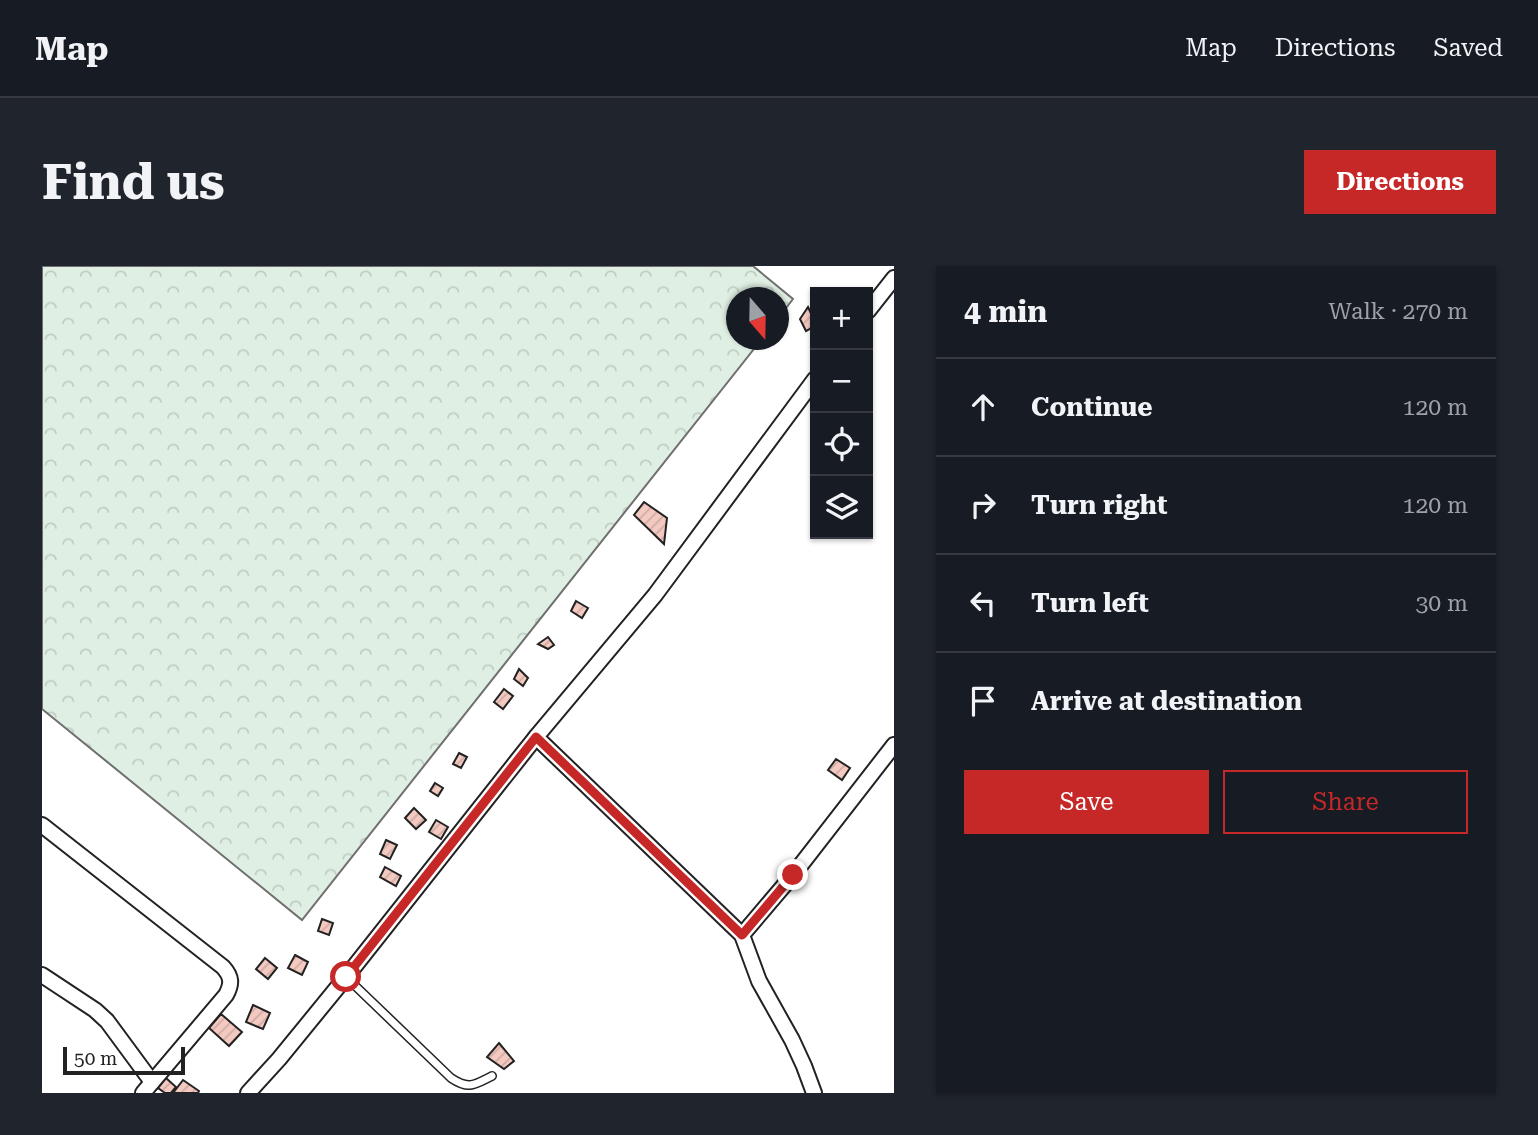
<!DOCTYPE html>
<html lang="en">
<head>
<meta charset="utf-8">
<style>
  body { margin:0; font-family:"Roboto Serif",serif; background:#20242c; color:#f1f3f6 }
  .controls { position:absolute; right:21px; top:21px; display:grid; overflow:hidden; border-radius:0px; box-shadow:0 2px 5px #0004 }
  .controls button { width:63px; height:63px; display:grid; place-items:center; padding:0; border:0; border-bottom:2px solid #363941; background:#171b24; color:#f1f3f6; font:35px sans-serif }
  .compass { position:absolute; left:684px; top:21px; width:63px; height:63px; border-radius:50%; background:#171b24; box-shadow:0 2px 5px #0004; rotate:160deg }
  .scale { position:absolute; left:21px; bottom:18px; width:122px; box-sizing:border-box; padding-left:7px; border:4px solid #222; border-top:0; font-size:19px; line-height:24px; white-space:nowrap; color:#222; -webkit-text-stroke:5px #fff; paint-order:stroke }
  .stop { position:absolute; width:21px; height:21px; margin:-16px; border:5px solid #c62828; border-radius:50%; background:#fff }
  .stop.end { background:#c62828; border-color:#fff; box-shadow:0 2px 7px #0008 }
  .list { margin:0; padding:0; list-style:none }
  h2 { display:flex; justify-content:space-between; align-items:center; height:91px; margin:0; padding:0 28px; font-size:30px }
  h2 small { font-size:23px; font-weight:400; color:#9ea1a6 }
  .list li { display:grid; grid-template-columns:46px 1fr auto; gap:21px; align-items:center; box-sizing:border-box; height:98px; padding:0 28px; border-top:2px solid #363941 }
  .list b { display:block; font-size:26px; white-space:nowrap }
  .list em { font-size:23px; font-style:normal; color:#9ea1a6 }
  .actions { display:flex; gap:14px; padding:21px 28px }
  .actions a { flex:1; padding:16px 0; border:2px solid #c62828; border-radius:0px; text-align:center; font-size:24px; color:#c62828 }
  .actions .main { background:#c62828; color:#fff }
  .icon { flex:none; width:38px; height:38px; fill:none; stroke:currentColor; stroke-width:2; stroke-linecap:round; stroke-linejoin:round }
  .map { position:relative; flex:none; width:852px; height:827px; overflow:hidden; border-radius:0px }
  header { display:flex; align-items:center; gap:42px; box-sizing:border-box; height:98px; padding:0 35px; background:#171b24; border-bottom:2px solid #363941 }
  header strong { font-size:33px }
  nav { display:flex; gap:38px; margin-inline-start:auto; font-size:24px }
  .intro { display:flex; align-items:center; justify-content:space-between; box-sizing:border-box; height:168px; padding:0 42px }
  h1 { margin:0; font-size:49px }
  .button { padding:18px 32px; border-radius:0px; background:#c62828; color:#fff; font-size:24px; font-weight:700 }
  main { display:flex; gap:42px; padding:0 42px }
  aside { flex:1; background:#171b24; border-radius:0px; box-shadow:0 2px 5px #0004 }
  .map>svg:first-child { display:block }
</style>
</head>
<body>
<header>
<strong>Map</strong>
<nav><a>Map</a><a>Directions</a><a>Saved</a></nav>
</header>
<div class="intro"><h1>Find us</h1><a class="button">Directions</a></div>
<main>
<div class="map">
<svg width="852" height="827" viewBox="0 0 852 827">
  <defs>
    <pattern id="forest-crowns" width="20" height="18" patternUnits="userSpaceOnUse" patternTransform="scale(1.75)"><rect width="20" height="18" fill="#e0efe3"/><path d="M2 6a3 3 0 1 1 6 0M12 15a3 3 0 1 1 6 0" fill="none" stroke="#c0cdc2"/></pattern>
    <pattern id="building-hatch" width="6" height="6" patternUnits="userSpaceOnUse" patternTransform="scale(1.75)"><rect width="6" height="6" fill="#f3c9c0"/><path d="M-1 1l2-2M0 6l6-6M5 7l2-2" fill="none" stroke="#d0aca5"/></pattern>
  </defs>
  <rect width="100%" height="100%" fill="#fff"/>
  <path fill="url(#forest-crowns)" stroke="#6f6f6f" stroke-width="2" d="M0,0H711L751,33L737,51L736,32H694V74H719L260,654L0,443Z"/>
  <g fill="url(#building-hatch)" stroke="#222" stroke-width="2">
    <path d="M766,41L773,56V60L764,65L758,53Z"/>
    <path d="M602,236L625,252L622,278L592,249Z"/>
    <path d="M534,335L546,342L540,352L529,345Z"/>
    <path d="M506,371L512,379L506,383L496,378Z"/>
    <path d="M477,403L486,412L481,420L472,413Z"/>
    <path d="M462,423L471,430L461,443L452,436Z"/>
    <path d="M417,487L425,491L419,502L411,498Z"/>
    <path d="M794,493L808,502L800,514L786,504Z"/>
    <path d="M393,517L401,522L396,530L388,525Z"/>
    <path d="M372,542L384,554L374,563L363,552Z"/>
    <path d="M394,554L406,561L399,573L387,566Z"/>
    <path d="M344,574L355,579L348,593L338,588Z"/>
    <path d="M343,601L359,610L354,620L338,611Z"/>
    <path d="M280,653L291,657L287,669L276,665Z"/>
    <path d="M253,689L266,696L260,709L246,702Z"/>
    <path d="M223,692L235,702L226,713L214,703Z"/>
    <path d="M211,739L228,747L221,763L204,756Z"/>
    <path d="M179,748L200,766L187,780L167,762Z"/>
    <path d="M457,777L472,795L462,803L445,791Z"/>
    <path d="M124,812L134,821L129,827H123L116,822Z"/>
    <path d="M141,814L157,825L156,827H131Z"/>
  </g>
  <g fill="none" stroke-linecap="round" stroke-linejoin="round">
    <defs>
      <path id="service" d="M304,711L409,812C427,824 432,819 450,810"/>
      <g id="minor">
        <path d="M826,45L852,12"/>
        <path d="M494,471L700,669L717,715L750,774L762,800L772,827"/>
        <path d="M0,559L181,701C190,711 190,718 184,729L101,827"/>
        <path d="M700,669L751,609L852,479"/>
        <path d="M0,709L53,744L65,755L110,816"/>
        <path d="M206,827L237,793L304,711L494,471L613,329L773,113"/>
      </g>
    </defs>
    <use href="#service" stroke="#222" stroke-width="10"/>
    <use href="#minor" stroke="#222" stroke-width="18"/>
    <use href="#service" stroke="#fff" stroke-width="7"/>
    <use href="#minor" stroke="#fff" stroke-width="14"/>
  </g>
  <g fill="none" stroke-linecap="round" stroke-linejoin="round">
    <path stroke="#c62828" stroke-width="9" d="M304,711L494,471L700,669L751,609"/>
  </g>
</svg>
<div class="controls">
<button>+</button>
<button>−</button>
<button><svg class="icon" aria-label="locate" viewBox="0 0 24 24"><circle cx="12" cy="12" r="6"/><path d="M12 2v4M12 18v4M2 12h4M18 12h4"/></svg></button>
<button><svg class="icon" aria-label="layers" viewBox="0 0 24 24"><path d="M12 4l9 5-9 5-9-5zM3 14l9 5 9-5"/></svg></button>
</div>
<svg class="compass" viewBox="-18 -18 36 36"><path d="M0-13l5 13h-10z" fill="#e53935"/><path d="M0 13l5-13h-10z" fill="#9ea1a6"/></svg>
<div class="scale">50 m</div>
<div class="stop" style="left:304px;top:711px"></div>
<div class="stop end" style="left:751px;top:609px"></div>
</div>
<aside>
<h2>4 min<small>Walk · 270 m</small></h2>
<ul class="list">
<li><svg class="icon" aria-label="ahead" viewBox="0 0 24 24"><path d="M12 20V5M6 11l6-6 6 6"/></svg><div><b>Continue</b></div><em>120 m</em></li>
<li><svg class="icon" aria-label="right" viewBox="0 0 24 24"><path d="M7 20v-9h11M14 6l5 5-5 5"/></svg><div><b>Turn right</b></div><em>120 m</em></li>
<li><svg class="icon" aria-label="left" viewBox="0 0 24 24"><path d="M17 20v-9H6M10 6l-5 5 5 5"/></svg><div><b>Turn left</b></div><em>30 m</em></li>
<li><svg class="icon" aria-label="arrive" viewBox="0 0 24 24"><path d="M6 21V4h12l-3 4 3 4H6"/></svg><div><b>Arrive at destination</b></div></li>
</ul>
<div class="actions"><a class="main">Save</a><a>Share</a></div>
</aside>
</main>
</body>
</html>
